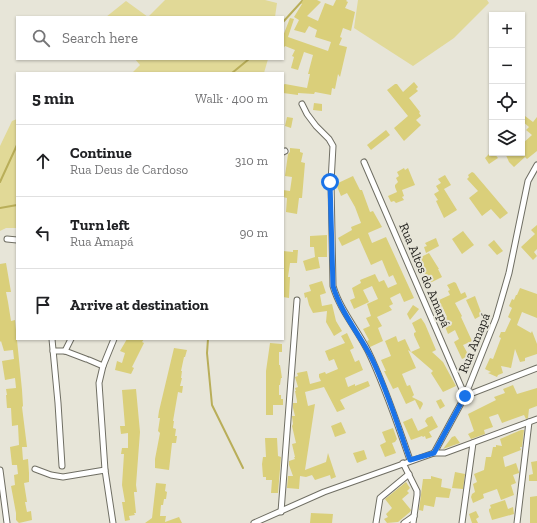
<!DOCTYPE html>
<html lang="en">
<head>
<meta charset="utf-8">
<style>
  body { margin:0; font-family:"Zilla Slab",serif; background:#f6f6f6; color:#202124 }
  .controls { position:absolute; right:12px; top:12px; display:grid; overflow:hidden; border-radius:0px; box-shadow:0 1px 3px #0004 }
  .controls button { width:36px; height:36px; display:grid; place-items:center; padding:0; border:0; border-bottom:1px solid #e0e0e0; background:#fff; color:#202124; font:20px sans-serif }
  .stop { position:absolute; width:12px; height:12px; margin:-9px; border:3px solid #1a73e8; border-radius:50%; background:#fff }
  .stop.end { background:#1a73e8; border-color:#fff; box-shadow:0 1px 4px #0008 }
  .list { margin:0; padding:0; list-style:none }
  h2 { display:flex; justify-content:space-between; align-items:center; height:52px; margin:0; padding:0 16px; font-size:17px }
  h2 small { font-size:13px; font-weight:400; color:#757577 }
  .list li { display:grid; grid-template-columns:26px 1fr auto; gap:12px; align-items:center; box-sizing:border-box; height:72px; padding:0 16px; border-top:1px solid #e0e0e0 }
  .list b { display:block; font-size:15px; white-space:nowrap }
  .list p { margin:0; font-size:13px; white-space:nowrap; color:#757577 }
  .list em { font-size:13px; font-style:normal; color:#757577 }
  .icon { flex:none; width:22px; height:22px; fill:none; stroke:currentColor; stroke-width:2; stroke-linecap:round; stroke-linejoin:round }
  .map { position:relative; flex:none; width:537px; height:523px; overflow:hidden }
  .search { position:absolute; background:#fff; box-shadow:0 1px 3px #0004; left:16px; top:16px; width:268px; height:44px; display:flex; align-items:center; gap:10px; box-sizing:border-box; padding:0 14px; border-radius:0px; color:#757577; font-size:15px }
  .panel { position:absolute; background:#fff; box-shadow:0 1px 3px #0004; left:16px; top:72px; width:268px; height:268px; border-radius:0px }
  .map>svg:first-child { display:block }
</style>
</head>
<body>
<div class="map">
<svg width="537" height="523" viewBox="0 0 537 523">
  <rect width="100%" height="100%" fill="#e7e5d8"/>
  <g fill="#e1d997">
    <path d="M165,0H265L277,3L275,17H148Z"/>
    <path d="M358,0H487L489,3L454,38L413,66L354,28Z"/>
    <path d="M126,1L148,17H106Z"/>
    <path d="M135,59H268L264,73H132L140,65Z"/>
    <path d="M17,119V228H6L0,231V146L12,121Z"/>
  </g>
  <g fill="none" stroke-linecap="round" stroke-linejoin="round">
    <g stroke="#b9ae59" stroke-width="2">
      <path d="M283,22L303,0"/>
      <path d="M232,73L249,59"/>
      <path d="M0,182L17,145"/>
      <path d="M0,208L17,205"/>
      <path d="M208,339L207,353L212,405L243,468"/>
    </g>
  </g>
  <g fill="#dacf7a">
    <path d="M303,0H317L321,2L307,16L318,21L325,3L333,6L336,0H347L346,1L348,2L345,8L355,12L351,31L343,28L340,37L342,38L339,45L347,47L340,77L338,74L335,89L332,88L331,95L315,92L314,94L298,93V95L283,93V85L285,84L307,88L310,74H308L313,55L304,52L298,70L291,68L294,57L292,56L295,50L285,46L283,49V36L290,18L294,19L288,37L328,51L331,42L315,37L317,30L309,26L305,33L294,30L299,20L294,17L302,4H301Z"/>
    <path d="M414,82L418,87L416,89L418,91L409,98L420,112L419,113L421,116L416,120L421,125L404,141L394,128L408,116L387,90L395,84H397L403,92Z"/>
    <path d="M314,103L322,104V111L313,110Z"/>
    <path d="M525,116L533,122L537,117V151L527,159L525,157L514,167L509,162L505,153H522V144L532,135L526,130L529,127L522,121Z"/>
    <path d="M287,117L293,118L291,128L285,126Z"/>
    <path d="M386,130L390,135L371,150L367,145Z"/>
    <path d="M290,148L300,149V152L303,153L301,162L305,163L302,198H299L297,214L286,212L287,198L283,197V190L290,191L292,177L285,176L288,154L290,152Z"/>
    <path d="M490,153H494L498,158L489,164L485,158Z"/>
    <path d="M404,168L405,170L408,168L415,185L402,190L404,196L402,197L404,200L396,203L394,201L391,202L388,196L397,192L395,187V185L398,182L396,178L399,176L397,172Z"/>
    <path d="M472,172L474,173L508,213L500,219L491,209L482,216L469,198L478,191L467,179L469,177L468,175Z"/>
    <path d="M445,175L451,185L444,189L457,210L444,218L436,201L438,200L434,194L439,191L436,186L441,183L438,179Z"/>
    <path d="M353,176L360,190H362L370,212L373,211L382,227L368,233L372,243L386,237L414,298L404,302L400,293L390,298L393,304L389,306L392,310L377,317L382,326L378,328L383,341L370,347L367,341L369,340L363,329L370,326L366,318L371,316L367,304L378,299L372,286L363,290L369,302L354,309L350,300L355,298L352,288L361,283L360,280L375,274L379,282L384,280L388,288L397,284L393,275L389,277L382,260L371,265L359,238L342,246L338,238L352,230L351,227L361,223L355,207L347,193L341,196L336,184Z"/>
    <path d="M537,225V249L534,252L537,256L533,260L521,247L535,234L531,230Z"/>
    <path d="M463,231L474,245L462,254L452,239Z"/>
    <path d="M327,235V257H318L320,268L306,271L303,261L315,257L314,247H310V236Z"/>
    <path d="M436,238L439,246L426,253L424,247L427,246L425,243Z"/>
    <path d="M494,240L503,251L497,255L488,245Z"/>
    <path d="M293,250H298L297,263H290L288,277H290L289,298L283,297V251L293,252Z"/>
    <path d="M429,253L439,269H438L442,277L430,283L419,261L420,260L419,258Z"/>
    <path d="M6,263L11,292H6L8,302L11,321L15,320L22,390L23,406L22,407L27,447H22L23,460L28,459L29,473V482L24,483L27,502H25L27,512L31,511L32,520L19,523L16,520V513L11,486L15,485L14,475L18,474L17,465H12L10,447L19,445L18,425L12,426L11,408H7L6,395H7L6,389L16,388L15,378L5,380L2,361L14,359L13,350L4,351L1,341L0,342V264Z"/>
    <path d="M322,281L326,293L320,295L322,306L332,304L336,321L342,331L334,336L326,322L327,311L313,313L309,305L307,297L305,298L304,293L311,291L309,285Z"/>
    <path d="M454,282L456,283L461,294L465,292L467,297L455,303L462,316L461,317L472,341L463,345L469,356L462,359L454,342L459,339L455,330L448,334L442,319L447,317L442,306L441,307L440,305L436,307L432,297L437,295L439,300L450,295L448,291L450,290L447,285Z"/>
    <path d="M520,288L537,294V318L522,312L517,325L531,333L532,331L537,344V354L525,358V361L520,362L515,349L511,368L501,366L503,373L498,375L497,377L488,373L491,372L485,369L490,358L493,359L501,338L499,337L501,332H505L511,319L508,317L512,308L509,306L512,299L514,300L516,295H517Z"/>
    <path d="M475,296L482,315L475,319L466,300Z"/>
    <path d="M413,305L419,309L410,320L407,314Z"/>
    <path d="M421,318L425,324L436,350L432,352L443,362L456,386L443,392L431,373L433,371L411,352L420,348L414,335V333L416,332L412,323Z"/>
    <path d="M347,333L354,348L350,350L355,362L359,360L363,370L345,378L348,387L355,384V386L368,381L370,386L340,400L345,409L337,412L324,387L305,392L308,406L315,404L305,470L326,462L328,453L336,477L331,479L330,475L315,480L312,475L306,477L300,476L299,489L287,488L288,476H293L289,465V461L295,459L294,457H295L292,444L296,443L292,426L293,424L292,416H295L293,408V403H297V401L295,391H296L295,388L298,387L295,377L298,376L297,373L307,371L310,384L321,381L319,377V374L325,372L326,374L338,369L334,359L329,361L325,351L345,343L341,336Z"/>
    <path d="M396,336L398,342L405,339L411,352L408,350L416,368L402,374L407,386L410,385L414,395L412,397L422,402L423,404L420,410L415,400L406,404L398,387L393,389L384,371H386L381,360L391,356L385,341Z"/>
    <path d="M127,339H144L142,342L144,343L132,367L134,368L131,374L115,370L117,361L122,363L125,353L120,351Z"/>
    <path d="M270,343L282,344V352H279V365H280L282,378H281L280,385H279V395H281V399H283V405H273V415H266V371Z"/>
    <path d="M174,348L187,350L185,357H184L181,371H182L181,378H182L180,386H183L182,393L178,392L173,421H174L173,428L176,429L175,436H177L176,443H172L169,470L155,468V459L160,433L158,431L160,418H158L159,411Z"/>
    <path d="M513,385L517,394L537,388V406L529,409L528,418L526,419L524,415L502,423L498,414L489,417L493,427L484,430L485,434L471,439L468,434L474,431L468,414L496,400L494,397L505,393L503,389Z"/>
    <path d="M136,389L140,432L136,485L137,492H134V493L136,513H134L135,515L129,516L130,520L125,521L122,502H125L122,485L124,454H121L122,448H128V433L121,434L120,426H125L122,390Z"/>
    <path d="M441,399L445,406L440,409L436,401Z"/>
    <path d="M432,416L438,427L429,432L432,437L426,439L425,436L423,437L422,436L411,440L403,422L412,418L418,431L428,426L425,421L427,418Z"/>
    <path d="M341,422L346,433L335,437L331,426Z"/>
    <path d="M393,428L397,439L395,442L392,443L396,453L385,457L380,445L386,442L382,432Z"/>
    <path d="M521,430H524L522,447H520L521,450L503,457L505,467L516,463L519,472V473L513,475L516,483L511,485L514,495L501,500L497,489L483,494L484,498L473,503L471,497L472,494L475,492L473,484L477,482L474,474L484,470L486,457H491L493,447H496V445L502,446L500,439Z"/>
    <path d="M455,436L460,443L443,449L452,437Z"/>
    <path d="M265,438H277L278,456L281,457L278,493H271L272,480H266V477H263L262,464L263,457H266Z"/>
    <path d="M364,450L367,459L357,463L353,453Z"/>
    <path d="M537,461V481H529V475L533,474L531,462Z"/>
    <path d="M455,472L465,474L463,489L452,488Z"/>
    <path d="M431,476L442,479L441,487L451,489L449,498L436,497L434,507L424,505L423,511L419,510L423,479H431Z"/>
    <path d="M406,482L410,488L407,491L409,493L402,499L411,510L410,512L398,522L387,523L384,519L388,517L386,514L392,508L385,499Z"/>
    <path d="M156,483L166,484L165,491L167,492L166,499H164L163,505H161L160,516H166L165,522L179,517L182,523H145L152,518Z"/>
    <path d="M537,496V523H530V497Z"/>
    <path d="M505,500L508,509L513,507L514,514L492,520L489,511V509L491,508L490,505Z"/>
    <path d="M476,511L479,517L476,519L478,523H472L469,514Z"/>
    <path d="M311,513L333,514L332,523H310Z"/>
  </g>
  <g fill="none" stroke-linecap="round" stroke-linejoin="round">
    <defs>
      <g id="minor">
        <path d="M302,104L307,114L316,126L329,139L333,146L331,182L333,286C340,310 357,329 368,351C385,386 397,423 410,460"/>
        <path d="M283,152L285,151"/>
        <path d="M364,162L465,396L537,368"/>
        <path d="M7,239L17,240"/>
        <path d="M52,339L58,403L62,466"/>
        <path d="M53,351H65L86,359"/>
        <path d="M65,351L71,339"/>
        <path d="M89,360L103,366"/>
        <path d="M434,453H445L537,419"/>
        <path d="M403,463L417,491V495L413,523"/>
        <path d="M35,469L51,475L63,477L105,470"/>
        <path d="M0,470L7,523"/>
        <path d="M281,512L297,300"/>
        <path d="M113,523L105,470L99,383L103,366L114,339"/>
        <path d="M254,523L324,492L434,453L465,396L496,318L509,273L528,181L537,165"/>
        <path d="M376,523L380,498L409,474"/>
        <path d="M404,523L414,516"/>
        <path d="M462,523L473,443"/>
        <path d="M517,523L529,422"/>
      </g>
    </defs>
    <use href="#minor" stroke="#6f6e63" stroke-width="7"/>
    <use href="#minor" stroke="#fff" stroke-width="5"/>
  </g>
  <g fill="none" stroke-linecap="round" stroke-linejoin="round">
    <path stroke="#1a73e8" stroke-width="5" d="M330,182L333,286C341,313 360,335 372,359C388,392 398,426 410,460L434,453L465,396"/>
  </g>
  <g text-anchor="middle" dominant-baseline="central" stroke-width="4" stroke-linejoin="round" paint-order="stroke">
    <g font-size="13" fill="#272622" stroke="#e7e5d8">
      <text transform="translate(425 275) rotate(67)">Rua Altos do Amapá</text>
      <text transform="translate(474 343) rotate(-68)">Rua Amapá</text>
    </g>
  </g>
</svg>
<div class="controls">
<button>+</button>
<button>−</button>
<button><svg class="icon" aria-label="locate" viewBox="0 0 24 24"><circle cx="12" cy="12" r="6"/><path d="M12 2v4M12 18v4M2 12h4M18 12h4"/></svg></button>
<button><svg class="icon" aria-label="layers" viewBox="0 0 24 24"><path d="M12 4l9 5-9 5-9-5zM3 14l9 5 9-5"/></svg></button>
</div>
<div class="stop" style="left:330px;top:182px"></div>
<div class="stop end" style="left:465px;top:396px"></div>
<div class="search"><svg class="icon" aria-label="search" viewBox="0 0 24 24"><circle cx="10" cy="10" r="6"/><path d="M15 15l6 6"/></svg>Search here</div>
<section class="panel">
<h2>5 min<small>Walk · 400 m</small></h2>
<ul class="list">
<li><svg class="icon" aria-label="ahead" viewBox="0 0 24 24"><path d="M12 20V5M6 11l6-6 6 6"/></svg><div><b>Continue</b><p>Rua Deus de Cardoso</p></div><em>310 m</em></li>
<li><svg class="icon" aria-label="left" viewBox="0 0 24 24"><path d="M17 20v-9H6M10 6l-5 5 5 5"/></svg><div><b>Turn left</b><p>Rua Amapá</p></div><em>90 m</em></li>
<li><svg class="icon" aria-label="arrive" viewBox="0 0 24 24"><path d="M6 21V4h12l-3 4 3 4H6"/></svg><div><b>Arrive at destination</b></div></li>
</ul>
</section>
</div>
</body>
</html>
